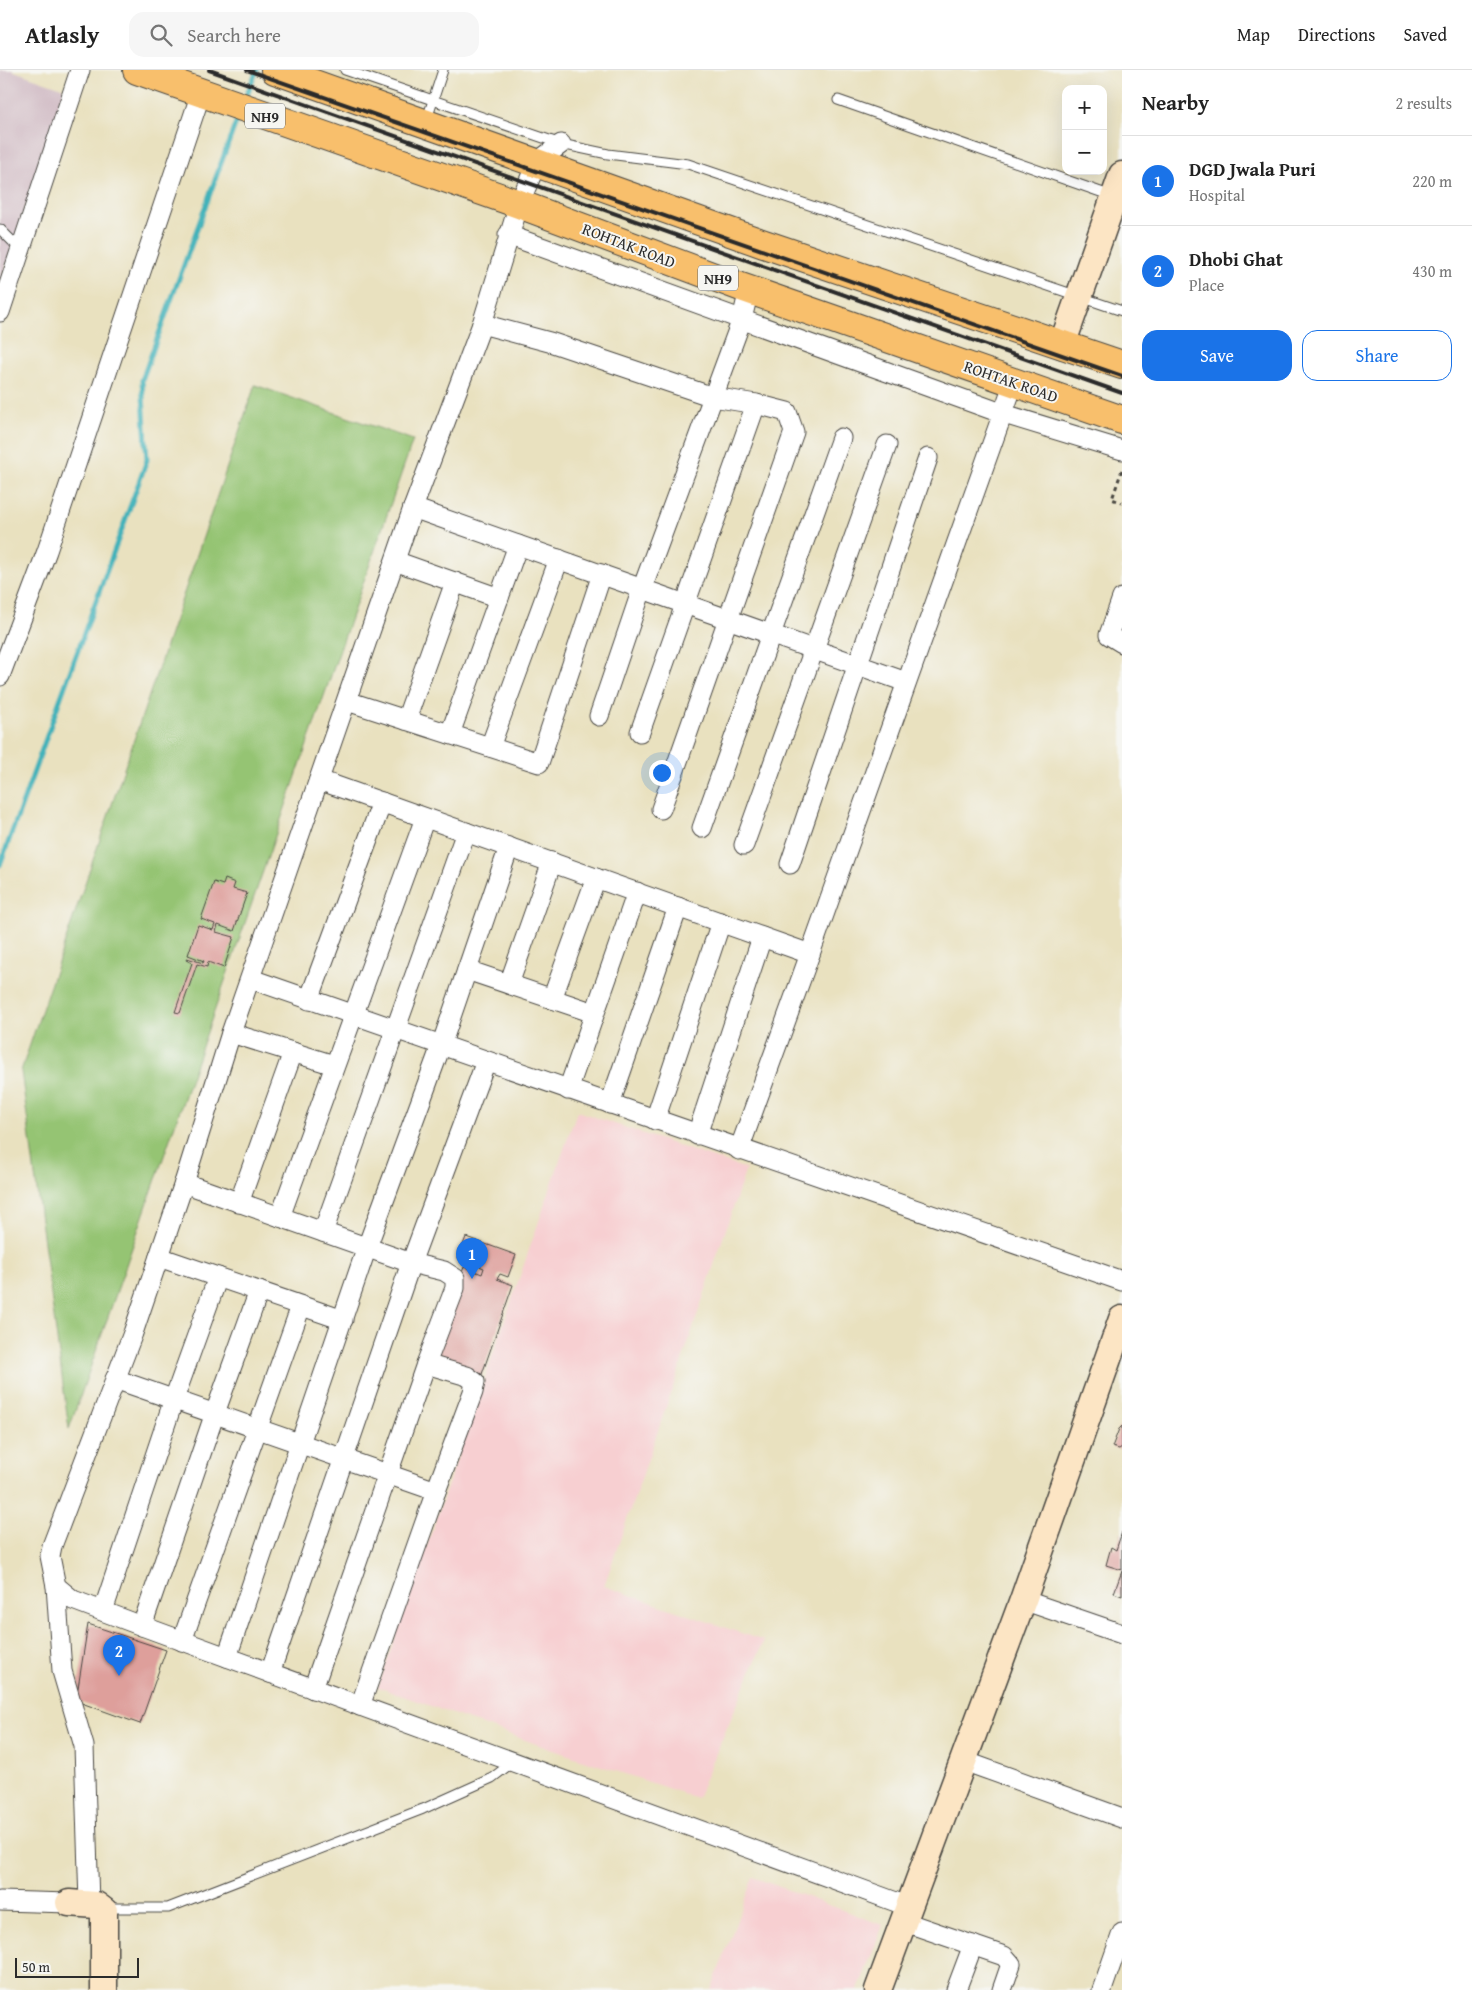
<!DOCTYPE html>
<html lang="en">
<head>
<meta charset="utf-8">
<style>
  body { margin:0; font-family:"Gentium Book Plus",serif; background:#f6f6f6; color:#222 }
  .controls { position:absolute; right:15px; top:15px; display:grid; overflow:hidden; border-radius:10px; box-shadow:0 5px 20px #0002 }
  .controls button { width:45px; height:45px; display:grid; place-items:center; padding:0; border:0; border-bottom:1px solid #e0e0e0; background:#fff; color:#222; font:25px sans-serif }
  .scale { position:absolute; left:15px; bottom:12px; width:124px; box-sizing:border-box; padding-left:5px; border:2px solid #2b2b2b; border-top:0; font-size:14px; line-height:18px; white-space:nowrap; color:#2b2b2b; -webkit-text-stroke:4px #f6f6f2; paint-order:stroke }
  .you { position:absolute; left:661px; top:702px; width:18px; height:18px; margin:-12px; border:4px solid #fff; border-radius:50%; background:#1a73e8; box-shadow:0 0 0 8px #1a73e833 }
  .badge { display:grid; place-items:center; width:32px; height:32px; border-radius:50%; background:#1a73e8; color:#fff; font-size:16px; font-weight:700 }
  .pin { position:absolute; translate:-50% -41px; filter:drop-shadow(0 1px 2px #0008) }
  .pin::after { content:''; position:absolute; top:26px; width:18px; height:15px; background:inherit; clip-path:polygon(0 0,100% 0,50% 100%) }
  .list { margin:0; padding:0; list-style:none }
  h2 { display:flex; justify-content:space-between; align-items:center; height:65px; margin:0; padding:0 20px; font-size:21px }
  h2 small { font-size:16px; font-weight:400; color:#767676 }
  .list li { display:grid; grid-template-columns:32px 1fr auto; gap:15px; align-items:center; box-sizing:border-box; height:90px; padding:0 20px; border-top:1px solid #e0e0e0 }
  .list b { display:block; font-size:19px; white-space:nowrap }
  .list p { margin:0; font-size:16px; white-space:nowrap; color:#767676 }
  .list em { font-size:16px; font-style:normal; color:#767676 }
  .actions { display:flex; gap:10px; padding:15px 20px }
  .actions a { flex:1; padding:11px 0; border:1px solid #1a73e8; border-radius:15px; text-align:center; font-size:18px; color:#1a73e8 }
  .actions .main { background:#1a73e8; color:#fff }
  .icon { flex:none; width:28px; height:28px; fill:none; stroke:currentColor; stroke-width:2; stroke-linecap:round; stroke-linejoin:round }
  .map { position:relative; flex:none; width:1122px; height:1920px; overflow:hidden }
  header { display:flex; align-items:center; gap:30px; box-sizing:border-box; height:70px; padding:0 25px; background:#fff; border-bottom:1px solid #e0e0e0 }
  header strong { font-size:24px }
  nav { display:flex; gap:28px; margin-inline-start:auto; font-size:18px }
  .search { width:350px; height:45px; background:#f6f6f6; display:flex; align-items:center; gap:12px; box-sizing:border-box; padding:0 18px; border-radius:15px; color:#767676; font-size:19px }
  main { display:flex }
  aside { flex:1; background:#fff }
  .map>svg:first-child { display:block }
</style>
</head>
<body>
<header>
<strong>Atlasly</strong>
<div class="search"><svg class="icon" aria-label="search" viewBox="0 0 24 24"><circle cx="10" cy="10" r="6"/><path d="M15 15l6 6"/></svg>Search here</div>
<nav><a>Map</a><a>Directions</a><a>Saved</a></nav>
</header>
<main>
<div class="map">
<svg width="1122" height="1920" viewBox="0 0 1122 1920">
  <rect width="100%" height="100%" fill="#f6f6f2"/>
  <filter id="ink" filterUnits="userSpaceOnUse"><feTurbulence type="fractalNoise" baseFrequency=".02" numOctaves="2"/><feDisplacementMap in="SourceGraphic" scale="10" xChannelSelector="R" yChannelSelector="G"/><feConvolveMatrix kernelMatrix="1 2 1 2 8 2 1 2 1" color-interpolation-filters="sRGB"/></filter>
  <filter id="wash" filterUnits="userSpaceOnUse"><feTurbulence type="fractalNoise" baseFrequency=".0096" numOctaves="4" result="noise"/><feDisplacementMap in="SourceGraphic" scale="20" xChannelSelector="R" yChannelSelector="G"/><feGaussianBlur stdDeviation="1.12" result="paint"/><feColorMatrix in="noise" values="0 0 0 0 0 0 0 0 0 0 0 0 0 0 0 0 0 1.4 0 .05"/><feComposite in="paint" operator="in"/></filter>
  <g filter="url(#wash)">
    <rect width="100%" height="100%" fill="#e9e1bf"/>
    <g fill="#f7cfd1">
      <path d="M577,1041L746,1099L679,1300L604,1516L764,1571L697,1728L547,1678L378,1617Z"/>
      <path d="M753,1807L883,1855L858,1920H711Z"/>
    </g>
    <path fill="#d2bdc6" d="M0,0H11L65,19L0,213Z"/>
    <path fill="#95c473" stroke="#60784f" d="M255,315L413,370L69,1359L21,1001Z"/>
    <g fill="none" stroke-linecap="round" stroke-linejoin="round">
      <g stroke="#42b2ba" stroke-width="5">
        <path d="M245,29L257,0"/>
        <path d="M0,795L147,390L142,310L239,44"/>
      </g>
    </g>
    <g id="blocks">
      <g fill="#de9f9b">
        <path d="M225,809L235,813L233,819L247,823L234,861L218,855L216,862L234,867L224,898L208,892L207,897L197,894L180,943L175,942L192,893L186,890L187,888L203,893L204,891L188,885L198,855L213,860L215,854L201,849L214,812L223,815Z"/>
        <path d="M466,1167L516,1185L508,1207L500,1204L497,1209L513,1215L481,1307L431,1289L464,1197L482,1204L484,1198L458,1188Z"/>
        <path d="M1122,1356V1377L1119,1379L1112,1377L1119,1359Z"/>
        <path d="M1122,1462V1500L1106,1495L1111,1477L1116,1480Z"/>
        <path d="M1122,1501V1526L1114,1523Z"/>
        <path d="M88,1554L166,1580L140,1654L76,1631Z"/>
      </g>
    </g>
  </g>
  <g filter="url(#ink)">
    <use href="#blocks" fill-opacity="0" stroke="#484641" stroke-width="1"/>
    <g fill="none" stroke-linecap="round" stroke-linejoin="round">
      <defs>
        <g id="lane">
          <path d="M345,0L561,74L608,84L688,94L1122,241"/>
          <path d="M838,30L1112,126"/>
          <path d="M426,52L443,0"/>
          <path d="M0,159L21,180"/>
          <path d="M105,1838H168L423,1739L492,1708L513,1692"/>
        </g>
        <g id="street">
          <path d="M561,74L537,92L519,134L482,254L413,438L231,963L184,1113L133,1263L52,1476L50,1486L56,1516L73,1530L142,1556L907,1836"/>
          <path d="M508,165L1004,344L1122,380"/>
          <path d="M0,242L80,0"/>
          <path d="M482,254L553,273L713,327L756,334L787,342L794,362L661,739"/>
          <path d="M413,438L906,612"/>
          <path d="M395,491L499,528"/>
          <path d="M1122,528L1109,565L1122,573"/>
          <path d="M0,606L47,481L201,23"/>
          <path d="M347,631L539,693L602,504"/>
          <path d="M599,646L642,519L742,249L749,220"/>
          <path d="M406,650L455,512"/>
          <path d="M640,662L756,334"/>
          <path d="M450,664L518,475"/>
          <path d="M490,677L559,489"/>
          <path d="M319,710L810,884L1014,312"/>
          <path d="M702,758L841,368"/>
          <path d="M744,775L887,375"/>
          <path d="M790,794L928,388"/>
          <path d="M467,900L594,943"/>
          <path d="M251,909L1122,1211"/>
          <path d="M509,914L552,792"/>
          <path d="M552,929L596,808"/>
          <path d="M309,930L382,732"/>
          <path d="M231,963L334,995"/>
          <path d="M568,1020L637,822"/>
          <path d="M610,1034L678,837"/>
          <path d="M655,1050L721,852"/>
          <path d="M697,1065L762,867"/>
          <path d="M739,1080L810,884"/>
          <path d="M184,1113L411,1193L444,1201L455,1208V1218L426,1294L467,1306L475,1312L473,1322L436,1421L360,1636"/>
          <path d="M239,1133L293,982"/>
          <path d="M280,1147L425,748"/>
          <path d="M323,1162L466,762"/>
          <path d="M159,1187L343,1250"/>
          <path d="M115,1309L436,1421"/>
          <path d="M56,1516L62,1601L84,1676L89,1833"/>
          <path d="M1023,1530L1122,1564"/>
          <path d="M103,1541L174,1329L218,1207"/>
          <path d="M142,1556L215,1343L259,1221"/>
          <path d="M182,1571L301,1236"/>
          <path d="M227,1587L367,1177L441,976L509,777"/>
          <path d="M270,1603L411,1193L486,991"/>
          <path d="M313,1619L426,1294"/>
          <path d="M964,1691L1122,1748"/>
          <path d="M0,1831L69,1833"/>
          <path d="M902,1851L1004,1886L1011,1894L1002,1920"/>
          <path d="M956,1920L973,1875"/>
          <path d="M1102,1920L1122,1863"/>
        </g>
        <g id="secondary">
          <path d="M1062,275L1122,105"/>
          <path d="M69,1833L96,1835L104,1841V1920"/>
          <path d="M878,1920L1023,1530L1122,1249"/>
        </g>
        <g id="highway">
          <path d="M137,0L519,134L741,217L1122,350"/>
          <path d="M275,0L764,174L1122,295"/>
        </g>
      </defs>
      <use href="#lane" stroke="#484641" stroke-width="11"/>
      <use href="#street" stroke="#484641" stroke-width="21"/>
      <use href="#secondary" stroke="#484641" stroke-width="29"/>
      <use href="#highway" stroke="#484641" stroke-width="30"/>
      <path stroke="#484641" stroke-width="3" stroke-dasharray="4 4" stroke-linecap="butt" d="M1122,400L1112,429L1122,433"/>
      <use href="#lane" stroke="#fff" stroke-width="9"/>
      <use href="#street" stroke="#fff" stroke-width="19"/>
      <use href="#secondary" stroke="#fce5c4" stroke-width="26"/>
      <use href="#highway" stroke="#f8bf6c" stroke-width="28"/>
      <g stroke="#2b2b2b" stroke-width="4">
        <path d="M209,0L1122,323"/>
        <path d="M247,0L1122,306"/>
      </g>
    </g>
  </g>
  <g text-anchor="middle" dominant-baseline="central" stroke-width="4" stroke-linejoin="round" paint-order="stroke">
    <g fill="#f6f6f2" stroke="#686867" stroke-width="1">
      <rect x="245" y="33.5" width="40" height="25" rx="4"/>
      <rect x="698" y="195.5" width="40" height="25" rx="4"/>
    </g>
    <g font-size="15" font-weight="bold" fill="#2b2b2b">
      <text x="265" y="46">NH9</text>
      <text x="718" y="208">NH9</text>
    </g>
    <g font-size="16" fill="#2b2b2b" stroke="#f6f6f2">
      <text transform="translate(629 175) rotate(21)">ROHTAK ROAD</text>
      <text transform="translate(1011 311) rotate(19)">ROHTAK ROAD</text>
    </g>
  </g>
</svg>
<div class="controls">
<button>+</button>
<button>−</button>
</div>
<div class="scale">50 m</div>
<div class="you"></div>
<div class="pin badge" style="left:472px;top:1209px">1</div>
<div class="pin badge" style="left:119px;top:1606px">2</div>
</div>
<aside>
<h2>Nearby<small>2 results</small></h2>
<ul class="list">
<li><span class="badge">1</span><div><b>DGD Jwala Puri</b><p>Hospital</p></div><em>220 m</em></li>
<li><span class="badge">2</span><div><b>Dhobi Ghat</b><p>Place</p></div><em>430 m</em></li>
</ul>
<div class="actions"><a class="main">Save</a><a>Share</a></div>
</aside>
</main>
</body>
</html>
